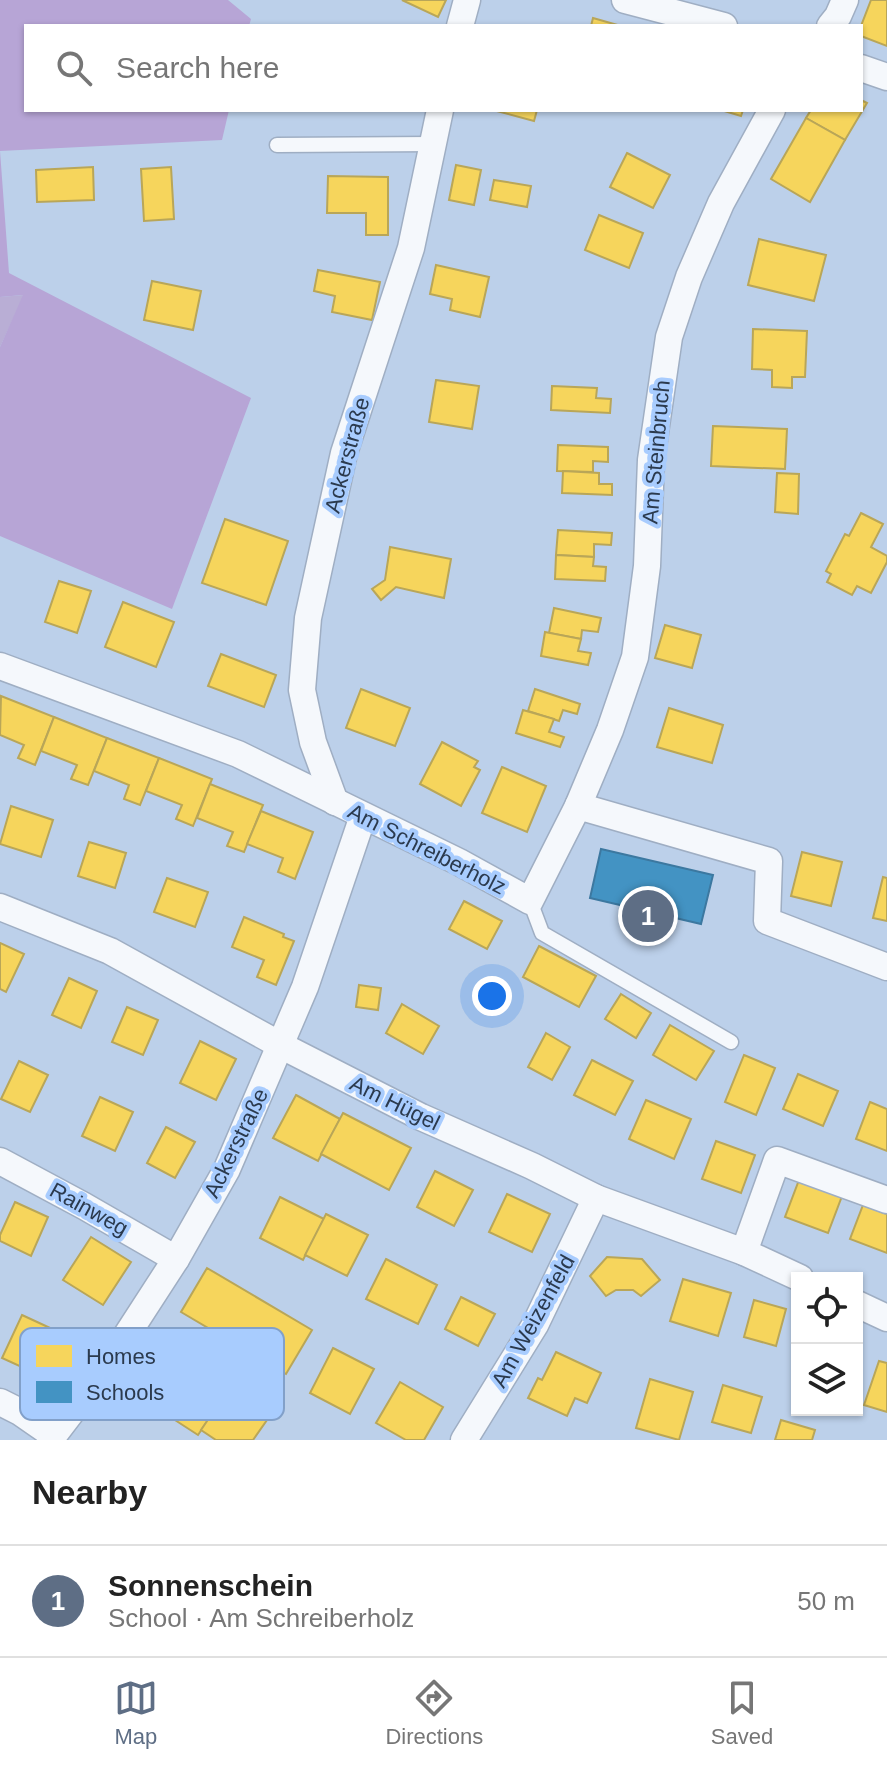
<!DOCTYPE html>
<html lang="en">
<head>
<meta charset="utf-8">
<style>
  body { margin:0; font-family:Helvetica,sans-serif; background:#f6f6f6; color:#222 }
  .controls { position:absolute; right:24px; bottom:24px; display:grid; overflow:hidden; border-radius:0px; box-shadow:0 2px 6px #0004 }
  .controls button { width:72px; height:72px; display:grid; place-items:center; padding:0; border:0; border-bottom:2px solid #e0e0e0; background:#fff; color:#222; font:40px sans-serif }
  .you { position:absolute; left:492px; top:996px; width:28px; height:28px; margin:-20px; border:6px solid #fff; border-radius:50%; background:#1a73e8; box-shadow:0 0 0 12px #1a73e833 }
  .badge { display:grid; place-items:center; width:52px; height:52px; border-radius:50%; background:#5e6e85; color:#fff; font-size:26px; font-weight:700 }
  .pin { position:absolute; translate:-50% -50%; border:4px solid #fff; box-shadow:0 2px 8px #0006 }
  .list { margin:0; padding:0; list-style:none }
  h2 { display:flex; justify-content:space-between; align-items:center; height:104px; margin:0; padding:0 32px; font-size:34px }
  h2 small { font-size:26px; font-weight:400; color:#767676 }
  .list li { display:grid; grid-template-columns:52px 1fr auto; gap:24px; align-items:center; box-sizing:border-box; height:112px; padding:0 32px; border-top:2px solid #e0e0e0 }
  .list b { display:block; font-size:30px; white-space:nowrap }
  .list p { margin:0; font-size:26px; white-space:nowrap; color:#767676 }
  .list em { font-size:26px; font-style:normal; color:#767676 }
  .icon { flex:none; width:44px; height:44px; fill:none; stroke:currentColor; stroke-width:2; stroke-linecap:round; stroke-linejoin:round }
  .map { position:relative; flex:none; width:887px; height:1440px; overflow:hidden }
  .search { position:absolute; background:#fff; box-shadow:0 2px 6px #0004; left:24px; right:24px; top:24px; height:88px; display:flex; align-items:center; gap:20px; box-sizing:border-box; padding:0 28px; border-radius:0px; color:#767676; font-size:30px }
  .sheet { height:216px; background:#fff }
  nav { display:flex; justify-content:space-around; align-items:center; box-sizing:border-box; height:112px; border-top:2px solid #e0e0e0; background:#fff; font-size:22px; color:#767676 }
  nav a { display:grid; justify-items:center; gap:4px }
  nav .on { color:#5e6e85 }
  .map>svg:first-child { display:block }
</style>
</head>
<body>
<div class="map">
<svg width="887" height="1440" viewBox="0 0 887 1440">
  <rect width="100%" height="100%" fill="#bcd0ea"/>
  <path fill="#b9aed5" d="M24,295L0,347V297Z"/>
  <path fill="#b7a5d6" d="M0,0H228L251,19L249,26H26V110H229L222,140L0,151L9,273L251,398L172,609L0,536V347L23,295L0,297Z"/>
  <g fill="#f6d55c" stroke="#b9a658" stroke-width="2">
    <path d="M402,0H446L438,17Z"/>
    <path d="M871,0H887V46L861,36V26Z"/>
    <path d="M593,18L621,26H591Z"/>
    <path d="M861,100L867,103L845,140L806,118L811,110H861Z"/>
    <path d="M493,110H537L534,121Z"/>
    <path d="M721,110H743L741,116Z"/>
    <path d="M806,118L845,140L810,202L771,179Z"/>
    <path d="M627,153L670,175L653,208L610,187Z"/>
    <path d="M456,165L481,170L474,205L449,200Z"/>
    <path d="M93,167L94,200L37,202L36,170Z"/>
    <path d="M171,167L174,219L144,221L141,169Z"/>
    <path d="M328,176L388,177V235H366V213H327Z"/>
    <path d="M494,180L531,186L527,207L490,200Z"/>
    <path d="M599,215L643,233L629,268L585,250Z"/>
    <path d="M759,239L826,255L814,301L748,285Z"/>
    <path d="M436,265L489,277L480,317L450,310L452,299L430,294Z"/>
    <path d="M318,270L380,282L372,320L332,312L335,296L314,291Z"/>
    <path d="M152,281L201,291L193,330L144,320Z"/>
    <path d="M753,329L807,331L805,377H792V388L772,387V370L752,369Z"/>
    <path d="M436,380L479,386L472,429L429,422Z"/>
    <path d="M552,386L597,388L596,398L611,399L610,413L551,410Z"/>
    <path d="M713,426L787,429L785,469L711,466Z"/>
    <path d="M558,445L608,447V462L593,461V472L557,471Z"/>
    <path d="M563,471L599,473V484H612V495L562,493Z"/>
    <path d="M777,473L799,474L798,514L775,512Z"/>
    <path d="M861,513L883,524L871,547L887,556V562L871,593L857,586L852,595L827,582L831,574L826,571L845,534L849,536Z"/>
    <path d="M225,519L288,541L266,605L202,583Z"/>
    <path d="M558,530L612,533L611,545L594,544V557L556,555Z"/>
    <path d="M390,547L451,559L444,598L396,587L381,600L372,589L385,580Z"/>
    <path d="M556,555L594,557L593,566L606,567L605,581L555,579Z"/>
    <path d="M59,581L91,591L77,633L45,622Z"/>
    <path d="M123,602L174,622L156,667L105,647Z"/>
    <path d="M554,608L601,618L598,632L582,630L581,639L549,633Z"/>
    <path d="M665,625L701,635L692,668L655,658Z"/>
    <path d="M545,632L581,639L578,651L591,653L588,665L541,656Z"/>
    <path d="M221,654L276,675L264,707L208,686Z"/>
    <path d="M361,689L410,708L395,746L346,728Z"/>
    <path d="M535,689L580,704L577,714L563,710L559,721L528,711Z"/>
    <path d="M1,696L54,717L35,765L18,758L24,745L0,735Z"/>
    <path d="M669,708L723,725L712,763L657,747Z"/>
    <path d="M523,710L554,719L549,732L564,737L560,747L516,733Z"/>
    <path d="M54,717L107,738L88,785L71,779L77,765L41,751Z"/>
    <path d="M107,738L159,758L140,805L124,799L129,785L94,771Z"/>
    <path d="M442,742L478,761L474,767L480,770L461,806L420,784Z"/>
    <path d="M159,758L212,779L193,826L176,819L182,805L146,791Z"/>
    <path d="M502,767L546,786L527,832L482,813Z"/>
    <path d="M210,784L263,805L244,852L227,846L233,832L197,818Z"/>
    <path d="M11,806L53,820L41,857L0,844Z"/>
    <path d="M261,811L313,832L295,879L278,872L283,858L247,844Z"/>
    <path d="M89,842L126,853L115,888L78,876Z"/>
    <path d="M802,852L842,862L831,906L791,896Z"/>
    <path d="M883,877L887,878V921L873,918Z"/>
    <path d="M167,878L208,892L195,927L154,912Z"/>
    <path d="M464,901L502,921L487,949L449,929Z"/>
    <path d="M244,917L284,934L283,937L294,941L276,985L257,977L264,960L232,947Z"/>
    <path d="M0,943L24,954L6,992L0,989Z"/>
    <path d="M539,946L596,976L579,1007L523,977Z"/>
    <path d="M69,978L97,991L81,1028L52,1015Z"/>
    <path d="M359,985L381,988L378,1010L356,1007Z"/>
    <path d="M621,994L651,1013L636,1038L605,1019Z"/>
    <path d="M402,1004L439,1026L423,1054L386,1033Z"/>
    <path d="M127,1007L158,1020L143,1055L112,1042Z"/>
    <path d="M670,1025L714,1051L696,1080L653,1055Z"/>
    <path d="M546,1033L570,1047L552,1080L528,1067Z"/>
    <path d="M200,1041L236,1059L216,1100L180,1083Z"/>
    <path d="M744,1055L775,1068L756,1115L725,1102Z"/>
    <path d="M592,1060L633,1081L615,1115L574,1095Z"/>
    <path d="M19,1061L48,1075L30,1112L1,1099Z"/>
    <path d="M798,1074L838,1091L823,1126L783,1109Z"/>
    <path d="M296,1095L340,1119L318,1161L273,1138Z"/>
    <path d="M100,1097L133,1112L115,1151L82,1136Z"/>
    <path d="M646,1100L691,1119L674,1159L629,1139Z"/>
    <path d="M870,1102L887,1109V1151L856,1139Z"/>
    <path d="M343,1113L411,1148L389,1190L321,1154Z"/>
    <path d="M166,1127L195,1142L175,1178L147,1163Z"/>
    <path d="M716,1141L755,1155L741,1193L702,1179Z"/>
    <path d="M435,1171L473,1190L454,1226L417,1207Z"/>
    <path d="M799,1180L842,1196L828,1233L785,1217Z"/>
    <path d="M507,1194L550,1214L532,1252L489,1232Z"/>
    <path d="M280,1197L324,1219L303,1260L260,1238Z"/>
    <path d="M15,1202L48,1217L31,1256L0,1241V1235Z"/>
    <path d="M863,1205L887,1214V1253L850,1239Z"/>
    <path d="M326,1214L368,1235L347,1276L305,1255Z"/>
    <path d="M91,1237L131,1262L103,1305L63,1280Z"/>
    <path d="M607,1257L642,1259L660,1280L641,1296L633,1290H616L606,1296L590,1276Z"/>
    <path d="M386,1259L437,1285L418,1324L366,1299Z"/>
    <path d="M207,1268L312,1330L286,1374L181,1312Z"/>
    <path d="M683,1279L731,1293L718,1336L670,1321Z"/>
    <path d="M461,1297L495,1314L478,1346L445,1329Z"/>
    <path d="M754,1300L786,1309L776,1346L744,1337Z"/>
    <path d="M22,1315L74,1339L59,1371L42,1363L37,1374L2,1358Z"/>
    <path d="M333,1348L374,1369L350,1414L310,1393Z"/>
    <path d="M556,1352L601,1373L587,1403L575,1398L567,1416L528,1398L538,1378L542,1380Z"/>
    <path d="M879,1361L887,1363V1412L864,1405Z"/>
    <path d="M183,1372L223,1398L198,1435L158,1409Z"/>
    <path d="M650,1379L693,1392L679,1440L636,1428Z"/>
    <path d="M400,1382L443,1407L424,1440H406L376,1423Z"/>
    <path d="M723,1385L762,1397L751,1433L712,1422Z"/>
    <path d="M226,1393L267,1420L253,1440H216L201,1430Z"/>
    <path d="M781,1420L815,1430L812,1440H775Z"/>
  </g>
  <path fill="#4393c3" stroke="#3c78a0" stroke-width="2" d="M601,849L713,875L701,924L590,898Z"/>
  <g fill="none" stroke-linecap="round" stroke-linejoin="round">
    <defs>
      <g id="lane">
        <path d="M277,145L433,144"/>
        <path d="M530,901L542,933L731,1042"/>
      </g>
      <g id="street">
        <path d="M625,0L724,26"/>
        <path d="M460,26L467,0"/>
        <path d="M830,26L838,16L845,0"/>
        <path d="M861,68L887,77"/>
        <path d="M0,666L238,754L459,862L530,901L578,806L610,730L635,657L647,566L651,460L669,337L689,277L721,203L772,110"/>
        <path d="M335,802L313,742L302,690L308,618L344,453L411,248L440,110"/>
        <path d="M578,806L769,861L767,921L887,967"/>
        <path d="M0,907L110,951L282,1046L421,1117L532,1166L596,1198L744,1252L800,1278"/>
        <path d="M0,1161L84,1206L176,1259"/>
        <path d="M744,1252L777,1160L887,1200"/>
        <path d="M857,1304L887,1318"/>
        <path d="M0,1402L20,1412L53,1435"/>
        <path d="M50,1440L108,1364L176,1259L227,1169L305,987L363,816"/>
        <path d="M464,1440L535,1325L596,1198"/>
      </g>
    </defs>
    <use href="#lane" stroke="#9faec3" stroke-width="17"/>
    <use href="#street" stroke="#9faec3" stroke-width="29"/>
    <use href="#lane" stroke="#f5f8fc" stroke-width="14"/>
    <use href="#street" stroke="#f5f8fc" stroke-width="26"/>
  </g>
  <g text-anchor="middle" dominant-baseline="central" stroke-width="8" stroke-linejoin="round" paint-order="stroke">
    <g font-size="22" fill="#2b3a4e" stroke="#a8ccfe">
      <text transform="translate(656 452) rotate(-85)">Am Steinbruch</text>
      <text transform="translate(347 455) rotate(-75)">Ackerstraße</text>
      <text transform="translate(427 849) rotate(27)">Am Schreiberholz</text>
      <text transform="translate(395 1103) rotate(26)">Am Hügel</text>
      <text transform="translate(236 1143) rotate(-64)">Ackerstraße</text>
      <text transform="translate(89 1209) rotate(29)">Rainweg</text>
      <text transform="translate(533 1321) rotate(-61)">Am Weizenfeld</text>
    </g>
  </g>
  <rect x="20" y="1328" width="264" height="92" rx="12" fill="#a8ccfe" stroke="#82a0c9" stroke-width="2"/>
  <rect x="36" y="1345" width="36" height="22" fill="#f6d55c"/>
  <rect x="36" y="1381" width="36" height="22" fill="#4393c3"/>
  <g font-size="22" fill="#2b3a4e">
    <text x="86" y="1364">Homes</text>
    <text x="86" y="1400">Schools</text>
  </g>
</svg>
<div class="controls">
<button><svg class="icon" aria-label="locate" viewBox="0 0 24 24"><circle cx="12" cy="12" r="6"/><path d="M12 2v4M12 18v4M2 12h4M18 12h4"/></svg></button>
<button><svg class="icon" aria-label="layers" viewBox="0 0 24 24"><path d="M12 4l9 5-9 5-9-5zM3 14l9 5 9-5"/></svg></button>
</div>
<div class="you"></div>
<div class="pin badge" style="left:648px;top:916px">1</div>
<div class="search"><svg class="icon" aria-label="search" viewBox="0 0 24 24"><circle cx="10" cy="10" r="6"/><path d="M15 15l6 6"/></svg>Search here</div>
</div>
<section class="sheet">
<h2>Nearby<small></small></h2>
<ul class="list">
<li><span class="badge">1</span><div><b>Sonnenschein</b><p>School · Am Schreiberholz</p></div><em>50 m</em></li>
</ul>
</section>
<nav>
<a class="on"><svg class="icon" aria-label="map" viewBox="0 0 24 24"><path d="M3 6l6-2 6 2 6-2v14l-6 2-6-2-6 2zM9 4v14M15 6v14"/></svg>Map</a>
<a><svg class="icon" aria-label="directions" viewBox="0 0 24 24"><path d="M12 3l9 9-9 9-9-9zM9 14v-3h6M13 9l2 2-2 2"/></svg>Directions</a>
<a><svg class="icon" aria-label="saved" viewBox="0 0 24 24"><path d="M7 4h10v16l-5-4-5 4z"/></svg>Saved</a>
</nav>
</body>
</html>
